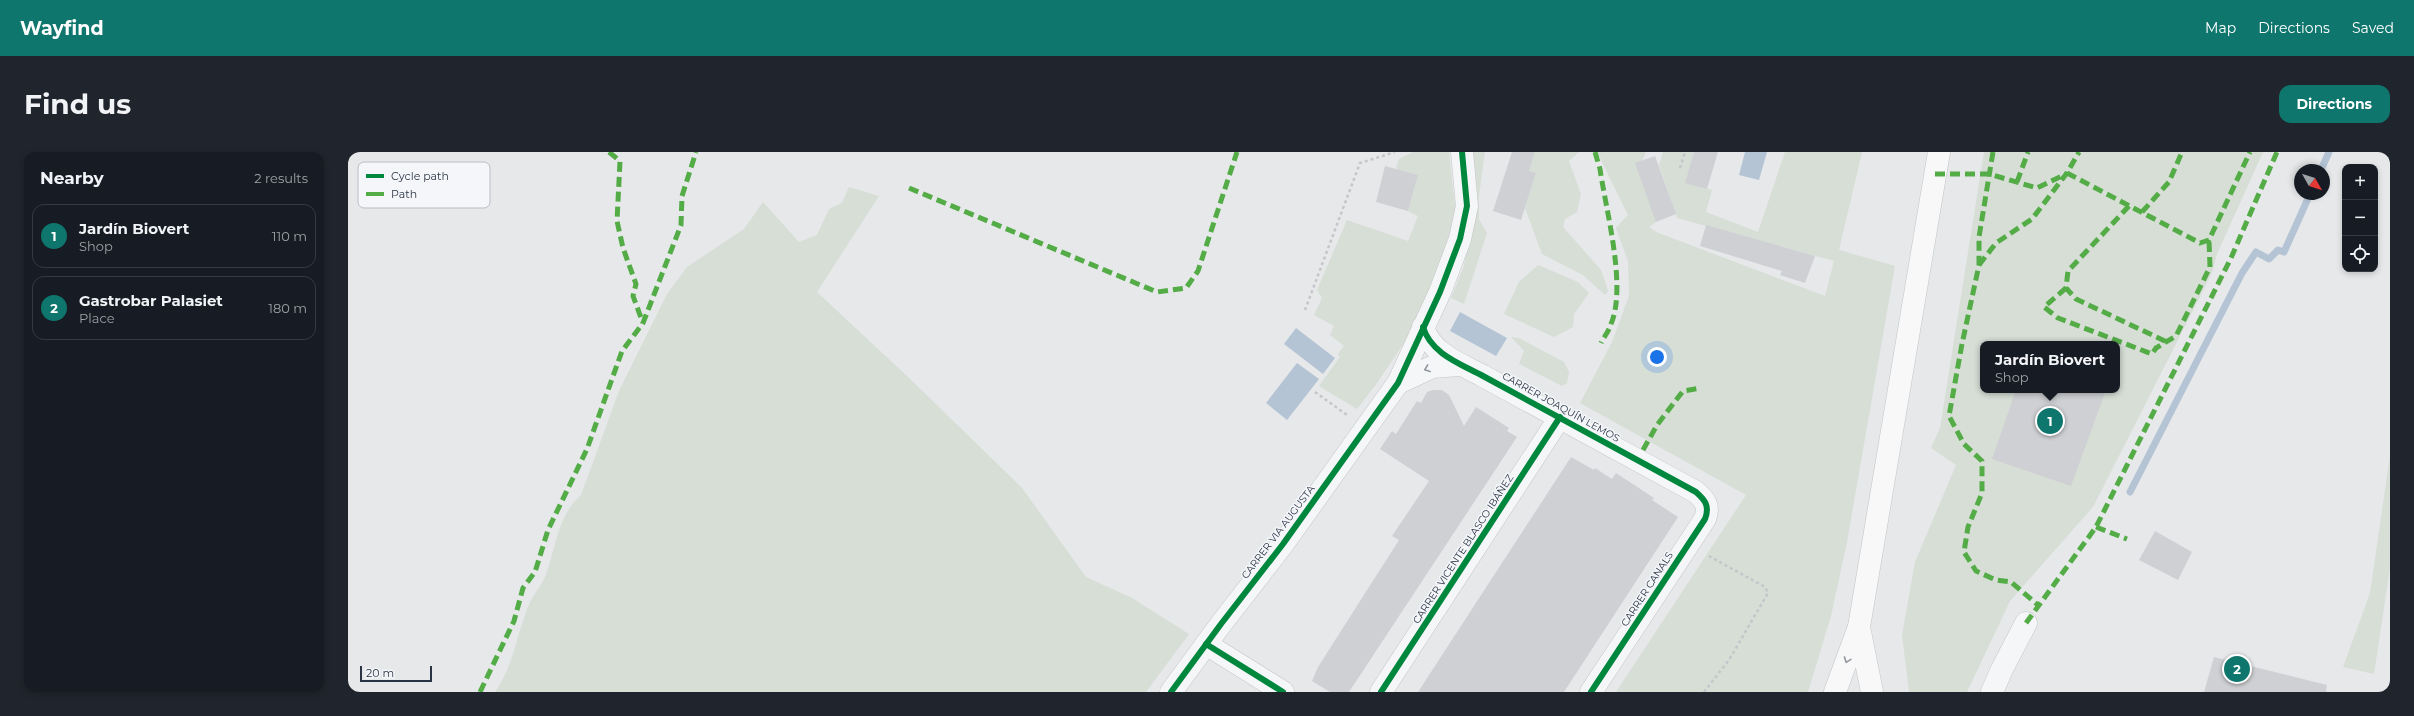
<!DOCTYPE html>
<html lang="en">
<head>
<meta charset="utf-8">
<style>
  body { margin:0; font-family:Montserrat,sans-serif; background:#20242c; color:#f1f3f6 }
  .controls { position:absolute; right:12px; top:12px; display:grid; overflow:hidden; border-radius:8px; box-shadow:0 2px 6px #0003 }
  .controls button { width:36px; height:36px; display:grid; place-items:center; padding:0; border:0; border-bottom:1px solid #363941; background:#171b24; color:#f1f3f6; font:20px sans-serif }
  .compass { position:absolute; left:1946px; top:12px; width:36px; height:36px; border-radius:50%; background:#171b24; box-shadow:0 2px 6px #0003; rotate:129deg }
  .scale { position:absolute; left:12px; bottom:10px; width:72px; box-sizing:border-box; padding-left:4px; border:2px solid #2b3445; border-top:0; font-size:11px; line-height:14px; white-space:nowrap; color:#2b3445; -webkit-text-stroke:3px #f4f6f9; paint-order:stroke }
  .you { position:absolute; left:1309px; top:205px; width:14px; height:14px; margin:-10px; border:3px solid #fff; border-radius:50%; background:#1a73e8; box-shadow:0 0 0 6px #1a73e833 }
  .badge { display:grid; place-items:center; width:26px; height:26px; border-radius:50%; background:#0f766e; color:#fff; font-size:13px; font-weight:700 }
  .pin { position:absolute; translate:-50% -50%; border:2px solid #fff; box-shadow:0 1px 4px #0006 }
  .popup { position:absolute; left:1632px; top:189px; width:140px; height:52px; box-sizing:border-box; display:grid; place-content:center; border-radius:8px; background:#171b24; filter:drop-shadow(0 1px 3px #0005); font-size:13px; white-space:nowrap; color:#9ea1a6 }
  .popup b { font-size:15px; color:#f1f3f6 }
  .popup::after { content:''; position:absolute; left:50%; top:100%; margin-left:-8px; border:8px solid transparent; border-top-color:#171b24 }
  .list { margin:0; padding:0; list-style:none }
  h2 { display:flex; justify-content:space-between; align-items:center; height:52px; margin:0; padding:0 16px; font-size:17px }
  h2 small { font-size:13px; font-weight:400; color:#9ea1a6 }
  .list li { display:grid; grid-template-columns:26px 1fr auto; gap:12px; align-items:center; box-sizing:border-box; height:64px; margin:0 8px 8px; padding:0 8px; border:1px solid #363941; border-radius:12px }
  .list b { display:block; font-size:15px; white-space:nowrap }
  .list p { margin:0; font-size:13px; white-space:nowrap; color:#9ea1a6 }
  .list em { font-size:13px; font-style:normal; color:#9ea1a6 }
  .icon { flex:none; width:22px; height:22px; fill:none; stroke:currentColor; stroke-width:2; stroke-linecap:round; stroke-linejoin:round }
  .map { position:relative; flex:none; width:2042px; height:540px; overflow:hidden; border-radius:12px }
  header { display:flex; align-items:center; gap:24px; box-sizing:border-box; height:56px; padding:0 20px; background:#0f766e; color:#fff }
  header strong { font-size:19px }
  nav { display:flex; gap:22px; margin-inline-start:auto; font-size:14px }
  .intro { display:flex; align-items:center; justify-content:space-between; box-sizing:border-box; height:96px; padding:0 24px }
  h1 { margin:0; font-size:28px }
  .button { padding:10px 18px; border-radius:12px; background:#0f766e; color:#fff; font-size:14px; font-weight:700 }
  main { display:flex; gap:24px; padding:0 24px }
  aside { flex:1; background:#171b24; border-radius:12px; box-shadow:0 2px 6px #0003 }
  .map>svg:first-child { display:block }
</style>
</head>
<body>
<header>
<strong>Wayfind</strong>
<nav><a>Map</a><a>Directions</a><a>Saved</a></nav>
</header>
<div class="intro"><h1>Find us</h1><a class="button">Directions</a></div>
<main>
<aside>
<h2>Nearby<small>2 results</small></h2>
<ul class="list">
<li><span class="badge">1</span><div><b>Jardín Biovert</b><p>Shop</p></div><em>110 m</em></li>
<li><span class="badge">2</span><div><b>Gastrobar Palasiet</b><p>Place</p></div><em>180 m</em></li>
</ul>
</aside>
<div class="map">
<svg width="2042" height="540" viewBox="0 0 2042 540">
  <rect width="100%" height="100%" fill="#e6e8ea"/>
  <g fill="#d6ded6" fill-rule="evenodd">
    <path d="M1065,0H1101L1108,65L1079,157L1029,231L1009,257L971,234L992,205L990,202L996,194L982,183L986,174L966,163L974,146L969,138L999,68L1060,89L1070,64L1060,59L1070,23L1048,17L1051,7Z"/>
    <path d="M1125,0H1137L1131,44V67L1139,81L1116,152L1103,146L1116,114L1125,56Z"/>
    <path d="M1187,0H1231L1221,9L1233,42L1229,60L1217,67L1215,75L1253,118L1260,139L1257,143L1235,123L1194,102L1177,56L1188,21L1181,19Z"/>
    <path d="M1249,0H1298L1294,9L1308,70L1301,75L1308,80L1477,144L1486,109L1329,66L1311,13L1315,0H1346L1343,11L1348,12L1343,32L1364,38L1358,60L1410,80L1437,0H1514L1491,98L1547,114L1499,390L1483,464L1460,540H1268L1398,343L1232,251L1264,190L1281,144L1280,109L1268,76L1280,63Z"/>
    <path d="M1636,0H1915L1869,102L1864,121L1745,355L1662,449L1619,540H1561L1554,483L1567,410L1608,313L1583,296L1592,276ZM1635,192H1769V238H1635Z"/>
    <path d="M501,35L531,44L469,140L559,224L674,336L738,425L784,446L841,482L798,540H147C166,512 168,485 180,455C185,442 195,432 199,420C208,392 211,362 233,343L271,239L319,142L339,115L396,77L415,50L451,90L469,83L481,57L494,51Z"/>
    <path d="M1190,113L1230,130L1241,141L1226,162L1225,175L1206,185L1156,162L1171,130Z"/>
    <path d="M1163,185L1171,186L1216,210L1221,220L1219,231L1214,234L1171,212L1176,199Z"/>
    <path d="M2042,304V416L2026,522L1995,515L2022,441Z"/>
  </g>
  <g fill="#b4c4d5">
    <path d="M1397,0H1419L1411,28L1391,23Z"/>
    <path d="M1112,160L1159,186L1148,204L1102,179Z"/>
    <path d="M948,176L987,206L975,222L936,192Z"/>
    <path d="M949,211L971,227L939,268L918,251Z"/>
  </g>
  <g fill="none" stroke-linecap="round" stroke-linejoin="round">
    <g stroke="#b4c4d5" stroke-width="7">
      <path d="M1973,18L1981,0"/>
      <path d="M1782,340L1894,121L1908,100L1921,107L1930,98L1936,100L1962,42"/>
    </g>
  </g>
  <g fill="#ced0d3">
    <path d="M1164,0H1187L1181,19L1188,21L1173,68L1145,59Z"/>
    <path d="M1346,0H1370L1359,37L1337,31Z"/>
    <path d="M1307,4L1328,62L1308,70L1287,11Z"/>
    <path d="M1037,14L1070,23L1060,59L1028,50Z"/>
    <path d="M1358,73L1467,104L1457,131L1432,123L1434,119L1352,94Z"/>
    <path d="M1085,238H1094L1101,243L1116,274L1128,255L1161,276L1159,279L1169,285L1001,540H982L964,529L970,515L1051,388L1044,384L1081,329L1032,297L1044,279L1048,282L1069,249L1073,251L1079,240Z"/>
    <path d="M1668,238H1758L1723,334L1644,307Z"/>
    <path d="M1223,305L1246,318L1247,316L1264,327L1268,321L1306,346L1304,348L1330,365L1216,540H1070Z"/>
    <path d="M1807,379L1844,400L1830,428L1791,408Z"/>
    <path d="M1866,505L1979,533L1978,540H1856Z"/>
  </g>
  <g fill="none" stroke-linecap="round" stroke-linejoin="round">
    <defs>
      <g id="minor">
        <path d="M1075,175C1083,202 1113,212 1135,224L1348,340C1357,348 1362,354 1357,367L1243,540"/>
        <path d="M1050,231L1084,215L1111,213"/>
        <path d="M858,492L935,540"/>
        <path d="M823,540L873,472L935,392L1050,231L1092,140L1112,87L1119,54L1114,0"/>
        <path d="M1033,540L1212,265"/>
        <path d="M1644,540L1654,517L1678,471"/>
      </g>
      <g id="major">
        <path d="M1511,475L1524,540"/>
        <path d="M1487,540L1511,475L1591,0"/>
      </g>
    </defs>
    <use href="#minor" stroke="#c4c6c8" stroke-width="23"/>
    <use href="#major" stroke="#c2c5c8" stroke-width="23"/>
    <g stroke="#c5c6ca" stroke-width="2.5" stroke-dasharray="3 3" stroke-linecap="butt">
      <path d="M1332,16L1337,0"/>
      <path d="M957,158L1012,11L1047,0"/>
      <path d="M967,240L999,263"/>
      <path d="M1356,540L1381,508L1420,441L1417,435L1361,404"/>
    </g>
    <use href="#minor" stroke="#f5f6f7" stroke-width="22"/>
    <use href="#major" stroke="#f8f8f8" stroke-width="22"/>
    <g stroke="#54ac47" stroke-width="5" stroke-dasharray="10 5" stroke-linecap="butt">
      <path d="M261,0L272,9L269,69L275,96L288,132L285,144L295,171"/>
      <path d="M1247,0L1252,17C1258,59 1279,134 1263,172C1261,179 1256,185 1253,191"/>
      <path d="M1645,0L1631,85V113L1614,192L1601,264L1616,292L1634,309V341L1620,375L1616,400L1628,419L1648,428L1663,430L1690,453"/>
      <path d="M1719,21L1852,91L1861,88L1902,0"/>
      <path d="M1587,22H1641L1689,36L1718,22"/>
      <path d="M1669,30L1680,0"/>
      <path d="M561,36L809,140L838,136L850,119L889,0"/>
      <path d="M1781,54L1720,119L1718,136L1728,147L1819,190"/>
      <path d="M1794,60L1821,30L1834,0"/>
      <path d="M1631,113L1648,91L1684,67L1719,21L1731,0"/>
      <path d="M1718,136L1696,155L1710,166L1804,202L1808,196L1828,184L1862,115L1861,88"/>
      <path d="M1295,298L1309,273L1335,239L1353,236"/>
      <path d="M1748,375L1779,387"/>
      <path d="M1678,471L1748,375L1883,106L1929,0"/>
      <path d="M132,540L166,469L175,436L187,420L200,378L239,297L274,199L295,171L333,73L334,44L348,0"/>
    </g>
    <defs>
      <g id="cycleway">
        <path d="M1075,175C1083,202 1113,212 1135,224L1348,340C1357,348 1362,354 1357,367L1243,540"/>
        <path d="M858,492L935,540"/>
        <path d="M823,540L873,472L935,392L1050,231L1092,140L1112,87L1119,54L1114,0"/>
        <path d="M1033,540L1212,265"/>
      </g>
    </defs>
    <use href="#cycleway" stroke="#f4f6f9" stroke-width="8"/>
    <use href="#cycleway" stroke="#00873e" stroke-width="6"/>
  </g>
  <defs><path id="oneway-chevron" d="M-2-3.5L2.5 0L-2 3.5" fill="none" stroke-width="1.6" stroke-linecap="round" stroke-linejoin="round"/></defs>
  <use stroke="#90959e" href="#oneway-chevron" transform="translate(1079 217) rotate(160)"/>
  <use stroke="#92969e" href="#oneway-chevron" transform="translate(1499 508) rotate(110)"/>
  <g text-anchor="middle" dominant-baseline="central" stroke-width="3" stroke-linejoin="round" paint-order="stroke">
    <g font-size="10" fill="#2b3445" stroke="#f4f6f9">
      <text transform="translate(1213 255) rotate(29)">CARRER JOAQUÍN LEMOS</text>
      <text transform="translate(930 380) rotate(-53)">CARRER VIA AUGUSTA</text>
      <text transform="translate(1115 397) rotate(-57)">CARRER VICENTE BLASCO IBÁÑEZ</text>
      <text transform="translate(1299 437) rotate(-57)">CARRER CANALS</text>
    </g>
  </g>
  <rect x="10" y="10" width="132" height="46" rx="6" fill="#f4f6f9" stroke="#b8bcc3" stroke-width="1"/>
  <rect x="18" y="22" width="18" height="4" fill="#00873e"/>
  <rect x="18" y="40" width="18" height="4" fill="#54ac47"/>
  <g font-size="11" fill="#2b3445">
    <text x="43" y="28">Cycle path</text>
    <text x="43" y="46">Path</text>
  </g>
</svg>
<div class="controls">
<button>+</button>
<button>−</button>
<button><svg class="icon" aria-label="locate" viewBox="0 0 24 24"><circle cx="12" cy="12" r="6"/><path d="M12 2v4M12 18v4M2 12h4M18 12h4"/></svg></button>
</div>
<svg class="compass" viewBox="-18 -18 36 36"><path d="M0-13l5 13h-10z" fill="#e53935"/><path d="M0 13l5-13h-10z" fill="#9ea1a6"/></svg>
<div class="scale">20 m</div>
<div class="you"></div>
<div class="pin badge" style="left:1702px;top:269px">1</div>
<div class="popup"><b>Jardín Biovert</b>Shop</div>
<div class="pin badge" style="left:1889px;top:517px">2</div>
</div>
</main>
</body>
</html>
